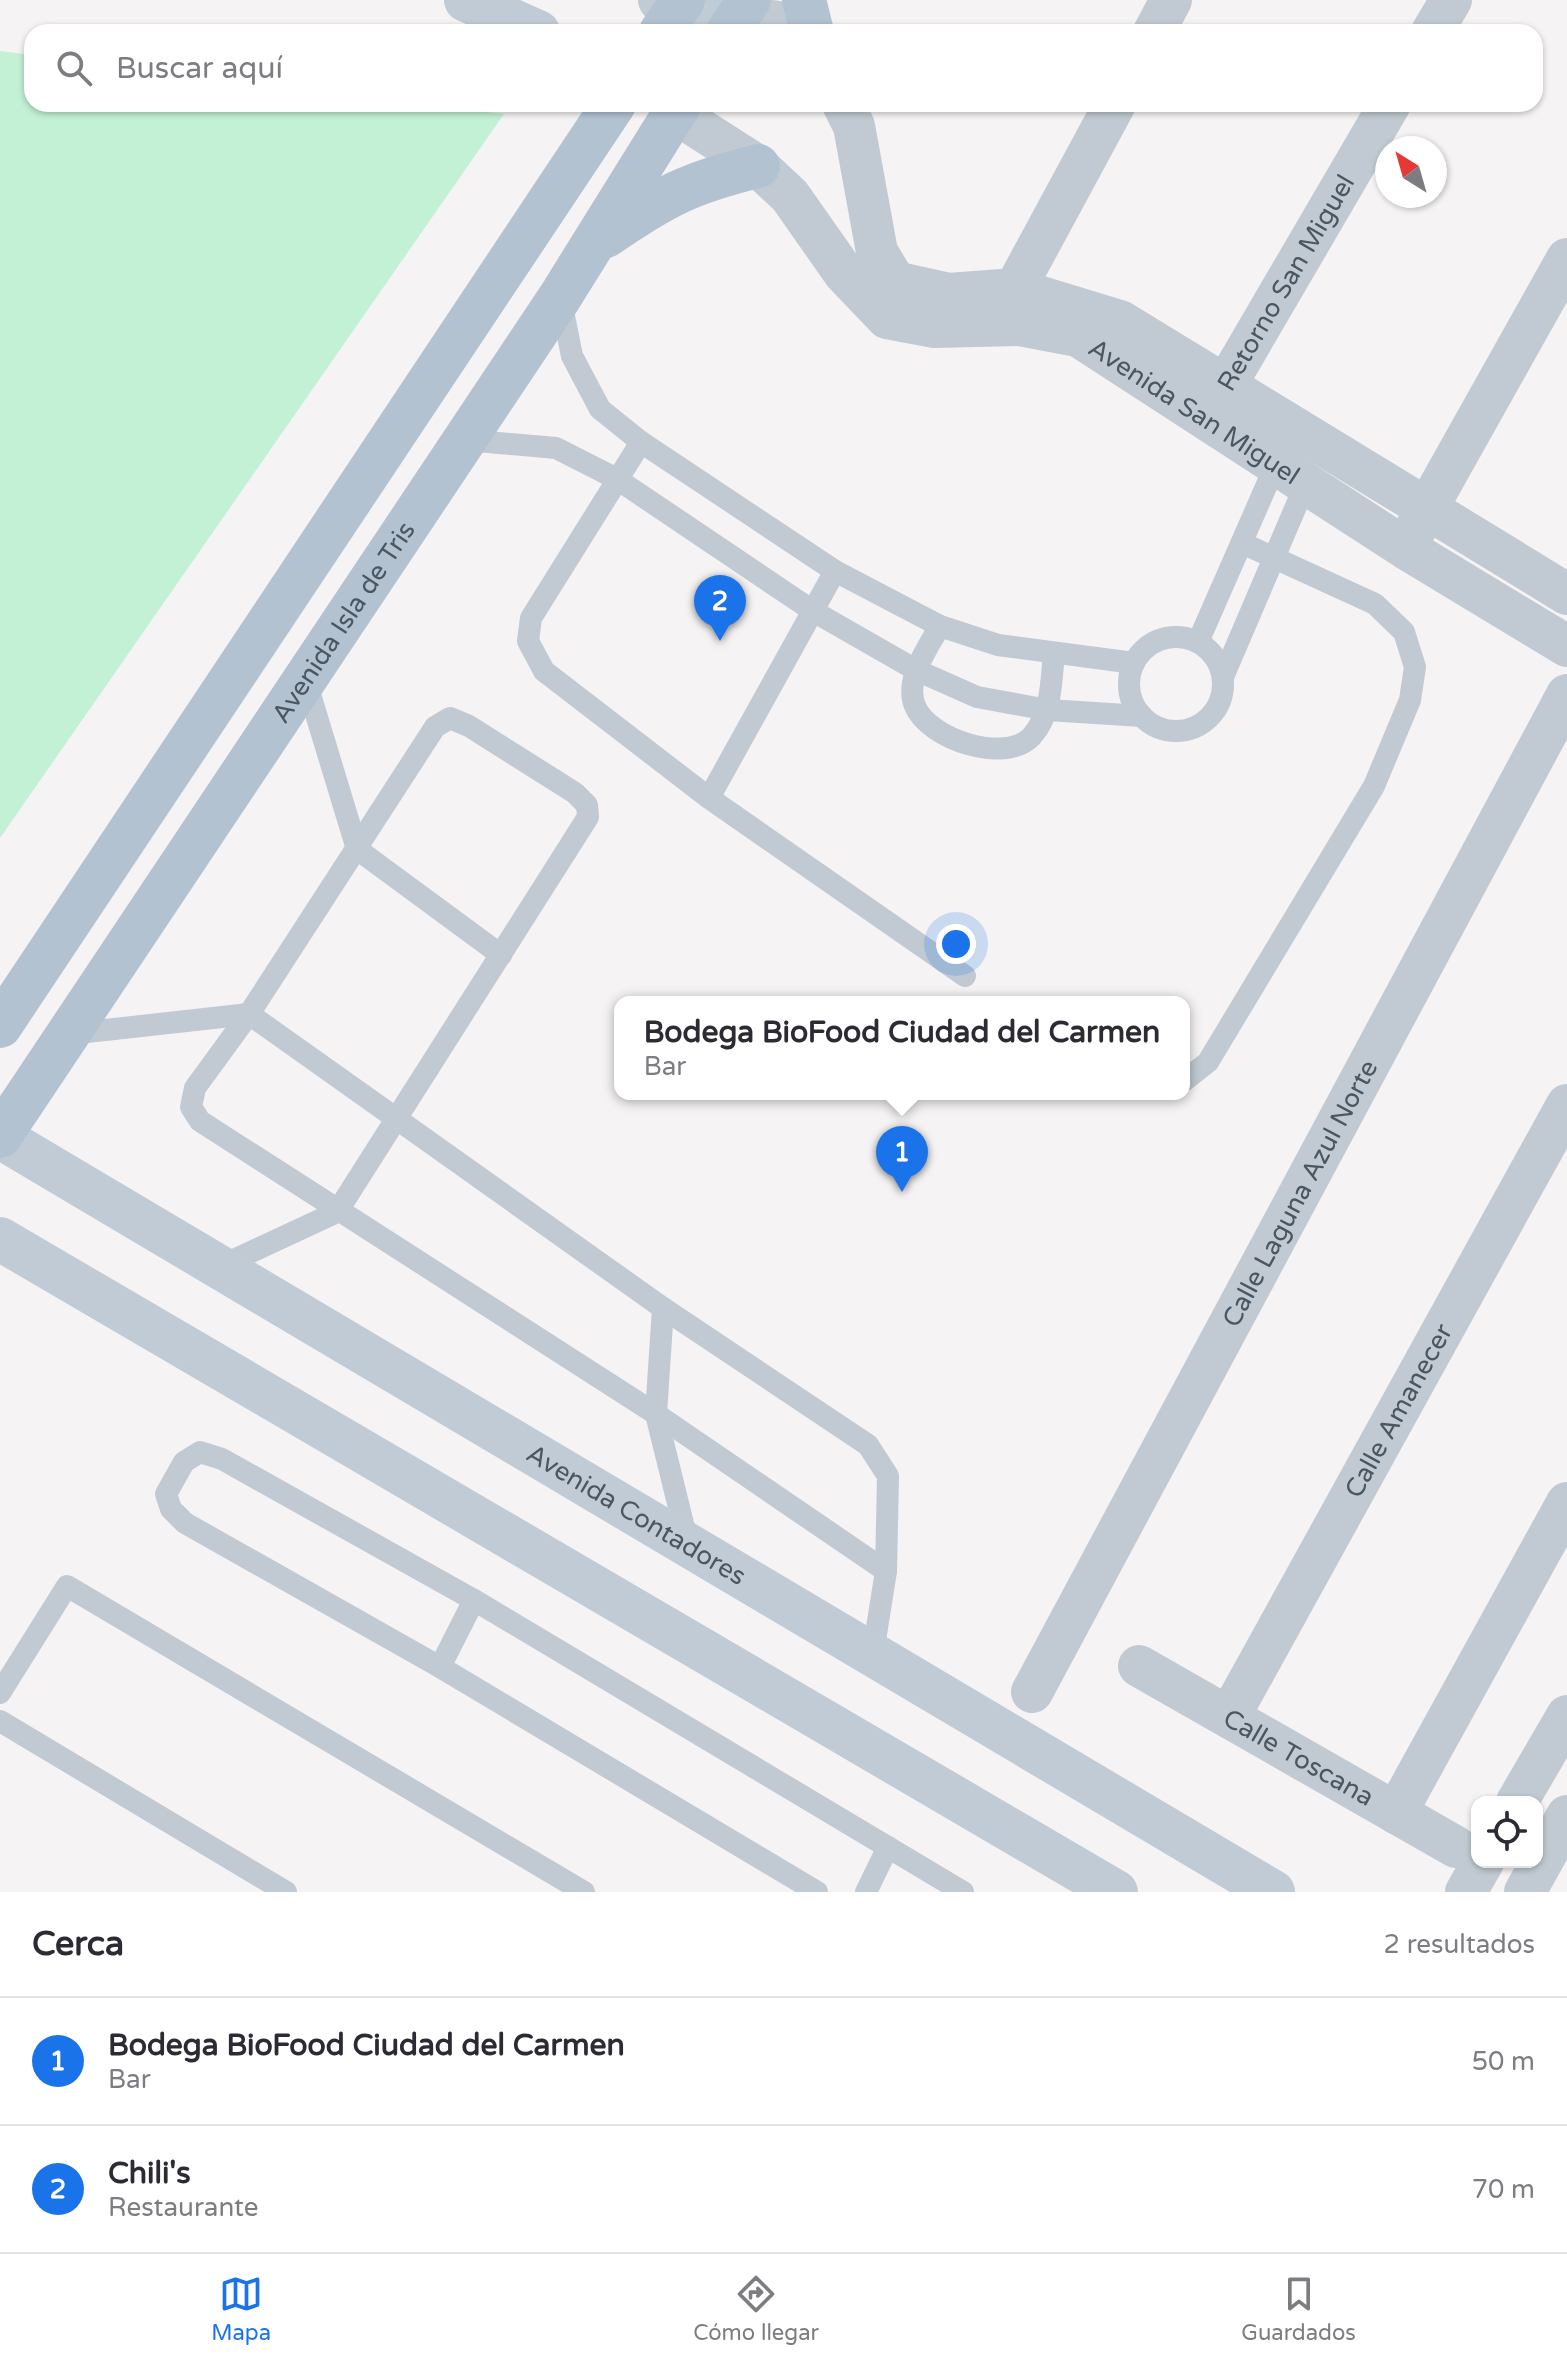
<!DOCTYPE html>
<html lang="es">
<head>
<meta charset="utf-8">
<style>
  body { margin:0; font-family:"Varela Round",sans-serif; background:#f7f7f7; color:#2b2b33 }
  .controls { position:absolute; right:24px; bottom:24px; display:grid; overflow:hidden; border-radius:16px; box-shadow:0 2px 6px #0004 }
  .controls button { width:72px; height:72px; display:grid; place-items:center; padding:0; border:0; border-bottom:2px solid #e1e1e2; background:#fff; color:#2b2b33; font:40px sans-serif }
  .compass { position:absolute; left:1375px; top:136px; width:72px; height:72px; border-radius:50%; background:#fff; box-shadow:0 2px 6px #0004; rotate:323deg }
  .you { position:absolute; left:956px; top:944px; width:28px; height:28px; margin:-20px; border:6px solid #fff; border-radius:50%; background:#1a73e8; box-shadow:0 0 0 12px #1a73e833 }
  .badge { display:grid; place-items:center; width:52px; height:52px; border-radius:50%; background:#1a73e8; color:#fff; font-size:26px; font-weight:700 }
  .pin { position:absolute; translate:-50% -66px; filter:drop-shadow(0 2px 4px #0008) }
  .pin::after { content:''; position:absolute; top:42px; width:28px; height:24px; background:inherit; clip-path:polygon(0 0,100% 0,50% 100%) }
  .popup { position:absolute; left:614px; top:996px; width:576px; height:104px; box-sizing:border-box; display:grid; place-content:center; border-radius:16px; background:#fff; filter:drop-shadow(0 2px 6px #0005); font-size:26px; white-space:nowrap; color:#7c7c81 }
  .popup b { font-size:30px; color:#2b2b33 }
  .popup::after { content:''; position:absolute; left:50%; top:100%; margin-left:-16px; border:16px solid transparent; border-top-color:#fff }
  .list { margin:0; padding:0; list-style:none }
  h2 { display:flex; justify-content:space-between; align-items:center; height:104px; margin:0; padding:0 32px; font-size:34px }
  h2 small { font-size:26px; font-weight:400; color:#7c7c81 }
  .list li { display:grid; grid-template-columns:52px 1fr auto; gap:24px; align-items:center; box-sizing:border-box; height:128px; padding:0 32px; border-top:2px solid #e1e1e2 }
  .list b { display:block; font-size:30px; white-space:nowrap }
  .list p { margin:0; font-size:26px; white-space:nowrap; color:#7c7c81 }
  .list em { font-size:26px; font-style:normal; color:#7c7c81 }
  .icon { flex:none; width:44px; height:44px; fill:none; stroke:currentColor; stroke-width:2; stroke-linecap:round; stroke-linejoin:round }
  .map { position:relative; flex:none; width:1567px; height:1892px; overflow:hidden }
  .search { position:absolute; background:#fff; box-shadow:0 2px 6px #0004; left:24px; right:24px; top:24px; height:88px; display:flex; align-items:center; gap:20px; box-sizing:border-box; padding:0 28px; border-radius:24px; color:#7c7c81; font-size:30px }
  .sheet { height:360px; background:#fff }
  nav { display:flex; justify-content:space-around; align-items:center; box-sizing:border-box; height:112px; border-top:2px solid #e1e1e2; background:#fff; font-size:22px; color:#7c7c81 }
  nav a { display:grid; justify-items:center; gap:4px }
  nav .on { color:#1a73e8 }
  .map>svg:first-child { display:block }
</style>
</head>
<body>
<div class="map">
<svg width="1567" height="1892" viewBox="0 0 1567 1892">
  <rect width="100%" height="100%" fill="#f5f3f3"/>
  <path fill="#c3f1d5" d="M0,51L32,55V104H421L504,114L0,838Z"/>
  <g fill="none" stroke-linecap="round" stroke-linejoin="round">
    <g stroke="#c1cad2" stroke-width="22">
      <path d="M561,301L572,356L600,409L641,442L835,571L940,626L998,645L1134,663"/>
      <path d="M464,440L556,448L617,479L813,611L916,670L977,697L1048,710L1142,716"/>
      <path d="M641,442L531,618L528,641L544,671L709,798L965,976"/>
      <path d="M940,626C928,647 904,680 915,706C928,739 1006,765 1032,736C1052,713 1051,682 1054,653"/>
      <circle cx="1176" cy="684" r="47"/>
      <path d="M1198,642L1276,464"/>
      <path d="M1223,677L1306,483"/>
      <path d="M305,678L357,849L501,955"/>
      <path d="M709,798L835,571"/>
      <path d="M69,1034L249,1014L663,1308L656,1414L688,1544"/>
      <path d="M1184,1081L1208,1062L1374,786L1410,700L1415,667L1404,632L1375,604L1242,543"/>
      <path d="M219,1267L337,1212L588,817L587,805L575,793L469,726L450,718L435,727L249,1014L195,1088L191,1107L200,1121L656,1414L886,1571"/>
      <path d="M663,1308L868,1445L888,1476L886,1571L873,1653"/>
      <path d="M440,1667L474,1600"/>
      <path d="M0,1693L67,1586L584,1892"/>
      <path d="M0,1721L286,1892"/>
      <path d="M817,1892L440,1667L185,1523L171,1509L166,1494L184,1462L200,1452L222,1459L474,1600L963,1892"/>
      <path d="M866,1892L888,1847"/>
    </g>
    <g stroke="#c1cad2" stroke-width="42">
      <path d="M738,16L778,22L790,32"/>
      <path d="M1154,32L1171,0"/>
      <path d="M1432,32L1451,0"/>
      <path d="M843,104L854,126L877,252L895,282L949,294L1015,289L1120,321L1567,594"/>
      <path id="s1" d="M675,113L758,166L790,196L844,273L887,318L935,327L1020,325L1078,336L1405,548L1567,646"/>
      <path d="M1015,289L1115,104"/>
      <path id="s2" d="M1213,407L1390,104"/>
      <path d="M1415,530L1567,259"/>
      <path id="s3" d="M1139,1666L1456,1847"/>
      <path id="s4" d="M1032,1692L1567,695"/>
      <path id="s5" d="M1229,1717L1567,1105"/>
      <path d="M1517,1802L1567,1716"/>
      <path d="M1396,1813L1567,1503"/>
      <path d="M1466,1892L1483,1862"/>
      <path d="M1525,1892L1567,1816"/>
    </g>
    <g stroke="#c1cbd6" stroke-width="44">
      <path d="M466,0L538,32"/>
      <path d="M660,0L677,8L738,16"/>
      <path id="s6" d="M0,1137L1273,1892"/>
      <path d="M0,1239L1116,1892"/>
    </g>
    <g stroke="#b3c2d1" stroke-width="44">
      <path d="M804,0L812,32"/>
      <path d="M661,32L683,0"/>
      <path d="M728,32L749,0"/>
      <path d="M606,236C664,196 689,183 758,166"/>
      <path d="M0,1026L614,104"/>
      <path id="s7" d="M0,1136L560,297L680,104"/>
    </g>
  </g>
  <g text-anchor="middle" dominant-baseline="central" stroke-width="6" stroke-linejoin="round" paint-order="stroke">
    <g font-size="26" fill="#4a5661" stroke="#fff">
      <text stroke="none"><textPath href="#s2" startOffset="144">Retorno San Miguel</textPath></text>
      <text stroke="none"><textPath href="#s1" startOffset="630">Avenida San Miguel</textPath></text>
      <text stroke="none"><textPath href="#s7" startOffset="618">Avenida Isla de Tris</textPath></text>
      <text stroke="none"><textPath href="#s4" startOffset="566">Calle Laguna Azul Norte</textPath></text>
      <text stroke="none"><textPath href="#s5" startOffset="350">Calle Amanecer</textPath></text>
      <text stroke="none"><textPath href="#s6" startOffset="740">Avenida Contadores</textPath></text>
      <text stroke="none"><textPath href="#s3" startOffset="184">Calle Toscana</textPath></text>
    </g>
  </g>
</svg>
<div class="controls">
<button><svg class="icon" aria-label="locate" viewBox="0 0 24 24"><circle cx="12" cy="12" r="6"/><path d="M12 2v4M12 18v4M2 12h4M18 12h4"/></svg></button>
</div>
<svg class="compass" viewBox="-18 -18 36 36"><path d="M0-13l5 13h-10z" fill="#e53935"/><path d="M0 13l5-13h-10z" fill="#7c7c81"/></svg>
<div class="you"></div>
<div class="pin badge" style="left:902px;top:1192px">1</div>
<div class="popup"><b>Bodega BioFood Ciudad del Carmen</b>Bar</div>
<div class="pin badge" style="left:720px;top:641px">2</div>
<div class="search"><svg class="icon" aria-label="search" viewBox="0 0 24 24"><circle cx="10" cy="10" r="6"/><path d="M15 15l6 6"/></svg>Buscar aquí</div>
</div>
<section class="sheet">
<h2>Cerca<small>2 resultados</small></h2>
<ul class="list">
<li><span class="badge">1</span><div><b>Bodega BioFood Ciudad del Carmen</b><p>Bar</p></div><em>50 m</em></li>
<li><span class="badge">2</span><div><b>Chili's</b><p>Restaurante</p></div><em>70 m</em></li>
</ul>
</section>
<nav>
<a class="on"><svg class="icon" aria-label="map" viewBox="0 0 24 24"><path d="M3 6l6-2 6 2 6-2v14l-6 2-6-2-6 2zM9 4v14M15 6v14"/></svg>Mapa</a>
<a><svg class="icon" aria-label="directions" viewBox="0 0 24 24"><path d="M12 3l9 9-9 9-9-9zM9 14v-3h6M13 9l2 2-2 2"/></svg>Cómo llegar</a>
<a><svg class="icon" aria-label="saved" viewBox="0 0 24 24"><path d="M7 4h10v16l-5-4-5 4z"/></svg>Guardados</a>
</nav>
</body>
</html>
